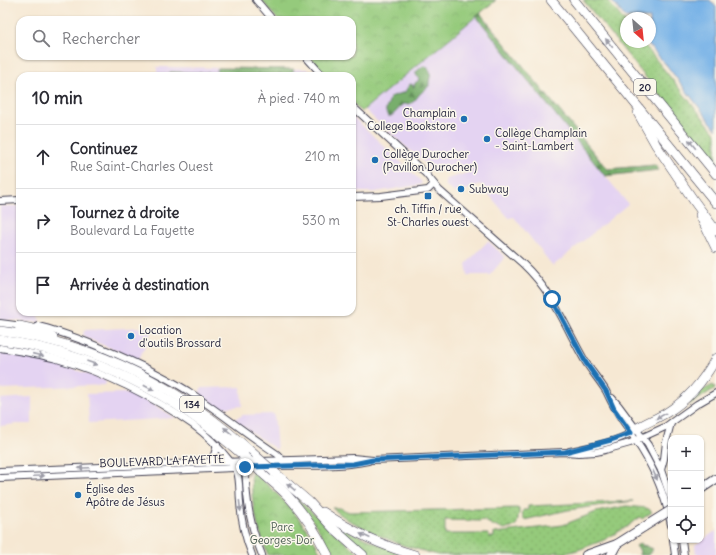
<!DOCTYPE html>
<html lang="fr">
<head>
<meta charset="utf-8">
<style>
  body { margin:0; font-family:Delius,sans-serif; background:#f7f7f7; color:#2b2b33 }
  .controls { position:absolute; right:12px; bottom:12px; display:grid; overflow:hidden; border-radius:8px; box-shadow:0 1px 3px #0004 }
  .controls button { width:36px; height:36px; display:grid; place-items:center; padding:0; border:0; border-bottom:1px solid #e1e1e2; background:#fff; color:#2b2b33; font:20px sans-serif }
  .compass { position:absolute; left:620px; top:12px; width:36px; height:36px; border-radius:50%; background:#fff; box-shadow:0 1px 3px #0004; rotate:153deg }
  .stop { position:absolute; width:12px; height:12px; margin:-9px; border:3px solid #1f6fb2; border-radius:50%; background:#fff }
  .stop.end { background:#1f6fb2; border-color:#fff; box-shadow:0 1px 4px #0008 }
  .list { margin:0; padding:0; list-style:none }
  h2 { display:flex; justify-content:space-between; align-items:center; height:52px; margin:0; padding:0 16px; font-size:17px }
  h2 small { font-size:13px; font-weight:400; color:#7c7c81 }
  .list li { display:grid; grid-template-columns:26px 1fr auto; gap:12px; align-items:center; box-sizing:border-box; height:64px; padding:0 16px; border-top:1px solid #e1e1e2 }
  .list b { display:block; font-size:15px; white-space:nowrap }
  .list p { margin:0; font-size:13px; white-space:nowrap; color:#7c7c81 }
  .list em { font-size:13px; font-style:normal; color:#7c7c81 }
  .icon { flex:none; width:22px; height:22px; fill:none; stroke:currentColor; stroke-width:2; stroke-linecap:round; stroke-linejoin:round }
  .map { position:relative; flex:none; width:716px; height:555px; overflow:hidden }
  .search { position:absolute; background:#fff; box-shadow:0 1px 3px #0004; left:16px; top:16px; width:340px; height:44px; display:flex; align-items:center; gap:10px; box-sizing:border-box; padding:0 14px; border-radius:12px; color:#7c7c81; font-size:15px }
  .panel { position:absolute; background:#fff; box-shadow:0 1px 3px #0004; left:16px; top:72px; width:340px; height:244px; border-radius:12px }
  .map>svg:first-child { display:block }
</style>
</head>
<body>
<div class="map">
<svg width="716" height="555" viewBox="0 0 716 555">
  <defs>
    <pattern id="grass-dots" width="8" height="8" patternUnits="userSpaceOnUse"><rect width="8" height="8" fill="#95ca7c"/><path d="M2 2h.1M6 6h.1" fill="none" stroke="#80ad6c" stroke-width="1.8" stroke-linecap="round"/></pattern>
    <pattern id="forest-firs" width="22" height="20" patternUnits="userSpaceOnUse"><rect width="22" height="20" fill="#78ae6c"/><path d="M5 1l3.5 6h-7zM16 11l3.5 6h-7z" fill="#628d5a"/></pattern>
    <pattern id="park-crowns" width="20" height="18" patternUnits="userSpaceOnUse"><rect width="20" height="18" fill="#95ca7c"/><path d="M2 6a3 3 0 1 1 6 0M12 15a3 3 0 1 1 6 0" fill="none" stroke="#80ad6c"/></pattern>
  </defs>
  <rect width="100%" height="100%" fill="#fbf7ec"/>
  <filter id="ink" filterUnits="userSpaceOnUse"><feTurbulence type="fractalNoise" baseFrequency=".025" numOctaves="2"/><feDisplacementMap in="SourceGraphic" scale="8" xChannelSelector="R" yChannelSelector="G"/><feConvolveMatrix kernelMatrix="1 2 1 2 8 2 1 2 1" color-interpolation-filters="sRGB"/></filter>
  <filter id="wash" filterUnits="userSpaceOnUse"><feTurbulence type="fractalNoise" baseFrequency=".012" numOctaves="4" result="noise"/><feDisplacementMap in="SourceGraphic" scale="16" xChannelSelector="R" yChannelSelector="G"/><feGaussianBlur stdDeviation="0.9" result="paint"/><feColorMatrix in="noise" values="0 0 0 0 0 0 0 0 0 0 0 0 0 0 0 0 0 1.4 0 .05"/><feComposite in="paint" operator="in"/></filter>
  <g filter="url(#wash)">
    <rect width="100%" height="100%" fill="#f6e8d3"/>
    <g fill="#e4d3f2">
      <path d="M476,16L628,204L553,266L514,217L509,218L480,184L456,194L445,185V181L446,179L471,172L467,166L451,170L449,168L435,172L390,133L364,109Z"/>
      <path d="M157,67L307,69L313,76H157Z"/>
      <path d="M352,116L421,181L422,183L420,185L375,192H352Z"/>
      <path d="M0,206H20V312H39L40,322H27L0,319Z"/>
      <path d="M488,241L505,257L490,275H468L466,264Z"/>
      <path d="M146,327L151,329V333L140,357L137,359L86,338L83,335L84,331L86,330Z"/>
      <path d="M0,352L26,356L61,365L105,380L106,383L105,385L0,389Z"/>
      <path d="M241,387L242,406L218,408L201,396L200,393V390L202,388Z"/>
      <path d="M131,393L147,401L176,418L89,423L87,394Z"/>
      <path d="M32,397V424H16L0,426V399Z"/>
      <path d="M274,414L277,450L234,420L236,418L240,417L242,415Z"/>
      <path d="M716,531V555H696L695,545Z"/>
    </g>
    <g fill="url(#grass-dots)" stroke="#5c765c">
      <path d="M583,0H607L626,23V42H642L716,134V164Z"/>
      <path d="M713,385L715,387L714,389L689,405H688L703,390Z"/>
      <path d="M287,490L360,555H348L346,553L344,554L345,555H333C320,529 307,511 287,490Z"/>
      <path d="M633,501L568,510L524,520L522,513L523,512V510H528V506Z"/>
      <path d="M626,506C630,506 633,507 636,507C643,508 647,506 652,512L642,519L640,517L630,524V525L604,540L578,550L566,553L559,552L541,555H438L402,545L378,535L348,520L332,508H340L349,512L517,508L519,509V515L518,516C518,522 517,526 511,528C500,531 493,525 483,520L480,521L445,520V534H488L489,537H494V533L563,525L596,512Z"/>
      <path d="M340,527L403,555H370L339,528Z"/>
    </g>
    <g fill="url(#forest-firs)" stroke="#4d6854">
      <path d="M434,0H496L480,13L607,169L655,165L659,170L605,176L476,16L473,12L352,76H340Z"/>
      <path d="M423,66H425C435,72 428,78 429,86C425,89 422,92 419,95C417,97 416,100 413,102C410,105 406,103 402,105C399,107 389,124 386,112C385,107 390,102 390,97L405,92L409,85L411,84L413,85V87H414L415,83L419,80L416,74V72Z"/>
      <path d="M218,68H220L294,69L291,76H222L216,71Z"/>
      <path d="M641,543L643,546L644,545L653,549L648,555H639L640,551L636,546Z"/>
    </g>
    <g fill="url(#park-crowns)" stroke="#5c765c">
      <path d="M261,0H496L361,112L352,102V76H328L309,56H352V20H278Z"/>
      <path d="M170,72L209,73L207,76H170Z"/>
      <path d="M252,472H253C282,497 304,520 322,555H268C260,535 254,515 252,494H253V491H252L251,476Z"/>
    </g>
    <path fill="#75b1e7" stroke="#4c6a91" d="M611,0H710L716,7V129C702,111 688,93 674,75C666,63 655,53 646,42H650V18H626Z"/>
  </g>
  <g filter="url(#ink)">
    <g fill="none" stroke-linecap="round" stroke-linejoin="round">
      <defs>
        <g id="minor">
          <path d="M256,0L273,20"/>
          <path d="M305,56L323,76"/>
          <path d="M352,106L426,174L439,190L523,264C553,292 565,326 585,361C591,371 600,381 606,391C609,397 612,404 616,410C622,421 630,430 636,441C653,466 665,494 671,525"/>
          <path d="M352,197L381,196L428,190L434,184"/>
          <path d="M0,201L20,200"/>
          <path d="M0,323L23,326"/>
          <path d="M38,326C55,330 71,336 87,342C122,356 156,371 188,391C218,411 247,434 277,454L281,458V462"/>
          <path d="M0,348C19,351 38,354 57,359C105,373 152,396 193,425C208,436 219,447 230,461C232,465 235,468 237,472C240,480 239,493 240,502C241,520 245,538 252,555"/>
          <path d="M612,398L619,406L648,445L661,470L671,499"/>
          <path d="M570,451C589,447 618,442 634,431"/>
          <path d="M261,461L353,458L373,460L565,452L579,453L596,452L605,450L630,443L665,427L697,404L716,393"/>
          <path d="M208,463L214,455L217,445"/>
          <path d="M242,464L245,467C246,476 246,486 247,495C249,516 254,536 262,555"/>
          <path d="M267,466C301,465 335,468 368,461"/>
          <path d="M661,470L664,459L666,442L671,423"/>
          <path d="M0,471L250,461"/>
          <path d="M0,478L189,470L256,467"/>
          <path d="M673,540L675,555"/>
          <path d="M682,540L684,555"/>
        </g>
        <g id="major">
          <path d="M701,489L716,479"/>
          <path d="M586,555L617,544L644,527"/>
          <path d="M611,555L617,544"/>
        </g>
        <g id="highway">
          <path d="M551,0L716,203"/>
          <path d="M574,0L716,174"/>
          <path d="M638,113L656,145L694,201L716,231"/>
          <path d="M700,215L716,248"/>
          <path d="M19,326L42,331L53,338"/>
          <path d="M0,331C100,344 183,389 257,457"/>
          <path d="M0,340C95,353 174,394 245,457"/>
          <path d="M636,429C645,423 656,419 666,413C688,400 704,380 716,358"/>
          <path d="M261,472C270,480 279,487 287,495C304,513 317,534 328,555"/>
          <path d="M274,472L309,502L335,530L363,555"/>
          <path d="M323,512C351,531 382,546 415,555"/>
        </g>
      </defs>
      <use href="#minor" stroke="#424052" stroke-width="8"/>
      <use href="#major" stroke="#424052" stroke-width="10"/>
      <use href="#highway" stroke="#424052" stroke-width="10"/>
      <use href="#minor" stroke="#fff" stroke-width="6"/>
      <use href="#major" stroke="#fff" stroke-width="8"/>
      <use href="#highway" stroke="#fff" stroke-width="9"/>
      <defs>
        <path id="major-bridge" d="M644,527L671,510"/>
        <g id="highway-bridge">
          <path d="M245,457L261,472"/>
          <path d="M257,457L274,472"/>
        </g>
      </defs>
      <use href="#major-bridge" stroke="#424052" stroke-width="10" stroke-linecap="butt"/>
      <use href="#highway-bridge" stroke="#424052" stroke-width="10" stroke-linecap="butt"/>
      <use href="#major-bridge" stroke="#fff" stroke-width="8"/>
      <use href="#highway-bridge" stroke="#fff" stroke-width="9"/>
    </g>
    <defs><path id="oneway-solid" d="M-6-.8H1V-3.2L6.5 0L1 3.2V.8H-6Z"/></defs>
    <g fill="#9c9ca7">
      <use href="#oneway-solid" transform="translate(609 43) rotate(-129)"/>
      <use href="#oneway-solid" transform="translate(692 144) rotate(-129)"/>
      <use href="#oneway-solid" transform="translate(38 355) rotate(13)"/>
      <use href="#oneway-solid" transform="translate(92 363) rotate(20)"/>
      <use href="#oneway-solid" transform="translate(149 388) rotate(28)"/>
      <use href="#oneway-solid" transform="translate(661 416) rotate(151)"/>
      <use href="#oneway-solid" transform="translate(228 431) rotate(-140)"/>
      <use href="#oneway-solid" transform="translate(84 468) rotate(178)"/>
      <use href="#oneway-solid" transform="translate(655 475) rotate(65)"/>
      <use href="#oneway-solid" transform="translate(39 476) rotate(-2)"/>
      <use href="#oneway-solid" transform="translate(291 487) rotate(-139)"/>
      <use href="#oneway-solid" transform="translate(240 506) rotate(83)"/>
      <use href="#oneway-solid" transform="translate(365 536) rotate(-155)"/>
    </g>
  </g>
  <g fill="none" stroke-linecap="round" stroke-linejoin="round" filter="url(#ink)">
    <path stroke="#1f6fb2" stroke-width="5" d="M245,467L353,464L373,460L565,452L611,440L631,433L614,409L606,391L586,363L552,299"/>
  </g>
  <g fill="#1f6fb2" stroke="#fbf7ec" stroke-width="1.5">
    <circle cx="464" cy="119" r="4"/>
    <circle cx="487" cy="139" r="4"/>
    <circle cx="375" cy="160" r="4"/>
    <circle cx="461" cy="189" r="4"/>
    <rect x="424" y="192" width="8" height="8" rx="2"/>
    <circle cx="131" cy="336" r="4"/>
    <circle cx="78" cy="495" r="4"/>
  </g>
  <g text-anchor="middle" dominant-baseline="central" stroke-width="3" stroke-linejoin="round" paint-order="stroke">
    <g fill="#fbf7ec" stroke="#636270" stroke-width="1">
      <rect x="634" y="79" width="22" height="16" rx="3"/>
      <rect x="180" y="396" width="24" height="16" rx="3"/>
    </g>
    <g font-size="10" font-weight="bold" fill="#22223b">
      <text x="645" y="87">20</text>
      <text x="192" y="404">134</text>
    </g>
    <g font-size="11" fill="#22223b" stroke="#fbf7ec" text-anchor="start">
      <text x="456" y="113" text-anchor="end">Champlain<tspan x="456" dy="13">College Bookstore</tspan></text>
      <text x="495" y="133">Collège Champlain<tspan x="495" dy="13">- Saint-Lambert</tspan></text>
      <text x="383" y="154">Collège Durocher<tspan x="383" dy="13">(Pavillon Durocher)</tspan></text>
      <text x="469" y="189">Subway</text>
      <text x="428" y="209" text-anchor="middle">ch. Tiffin / rue<tspan x="428" dy="13">St-Charles ouest</tspan></text>
      <text x="139" y="330">Location<tspan x="139" dy="13">d'outils Brossard</tspan></text>
      <text x="86" y="489">Église des<tspan x="86" dy="13">Apôtre de Jésus</tspan></text>
    </g>
    <g font-size="11" fill="#22223b" stroke="#fbf7ec">
      <text transform="translate(162 461) rotate(-2)">BOULEVARD LA FAYETTE</text>
    </g>
    <g font-size="11" fill="#4a5d52" stroke="#fbf7ec">
      <text x="282" y="527">Parc<tspan x="282" dy="13">Georges-Dor</tspan></text>
    </g>
  </g>
</svg>
<div class="controls">
<button>+</button>
<button>−</button>
<button><svg class="icon" aria-label="locate" viewBox="0 0 24 24"><circle cx="12" cy="12" r="6"/><path d="M12 2v4M12 18v4M2 12h4M18 12h4"/></svg></button>
</div>
<svg class="compass" viewBox="-18 -18 36 36"><path d="M0-13l5 13h-10z" fill="#e53935"/><path d="M0 13l5-13h-10z" fill="#7c7c81"/></svg>
<div class="stop" style="left:552px;top:299px"></div>
<div class="stop end" style="left:245px;top:467px"></div>
<div class="search"><svg class="icon" aria-label="search" viewBox="0 0 24 24"><circle cx="10" cy="10" r="6"/><path d="M15 15l6 6"/></svg>Rechercher</div>
<section class="panel">
<h2>10 min<small>À pied · 740 m</small></h2>
<ul class="list">
<li><svg class="icon" aria-label="ahead" viewBox="0 0 24 24"><path d="M12 20V5M6 11l6-6 6 6"/></svg><div><b>Continuez</b><p>Rue Saint-Charles Ouest</p></div><em>210 m</em></li>
<li><svg class="icon" aria-label="right" viewBox="0 0 24 24"><path d="M7 20v-9h11M14 6l5 5-5 5"/></svg><div><b>Tournez à droite</b><p>Boulevard La Fayette</p></div><em>530 m</em></li>
<li><svg class="icon" aria-label="arrive" viewBox="0 0 24 24"><path d="M6 21V4h12l-3 4 3 4H6"/></svg><div><b>Arrivée à destination</b></div></li>
</ul>
</section>
</div>
</body>
</html>
